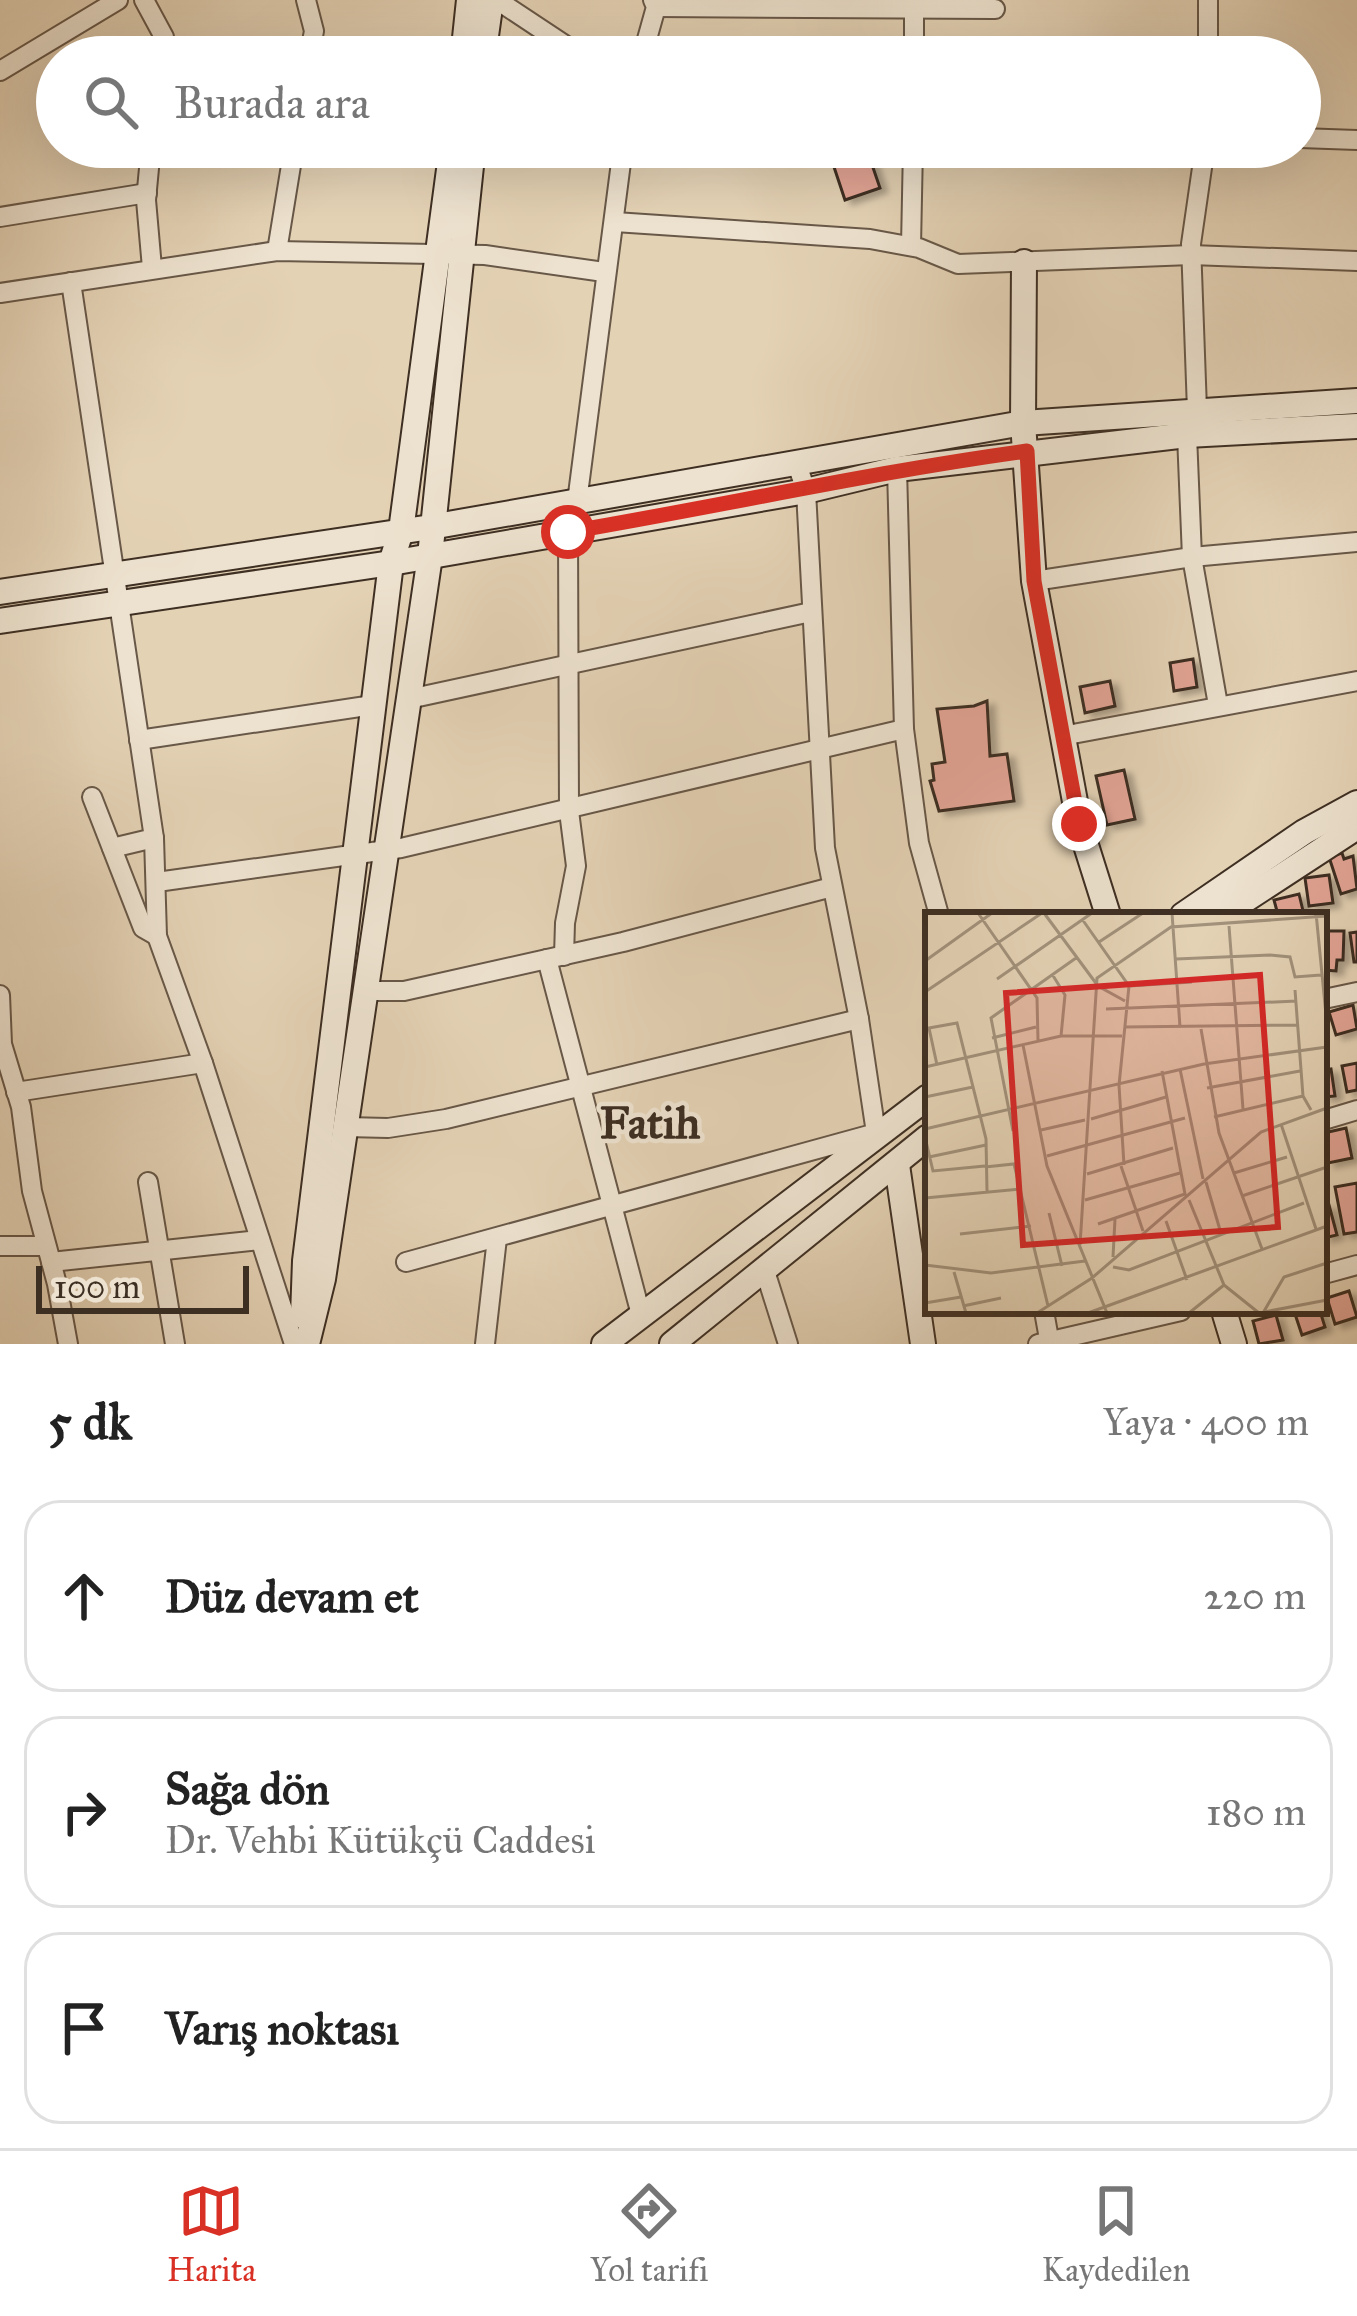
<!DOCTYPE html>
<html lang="tr">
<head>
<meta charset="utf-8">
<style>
  body { margin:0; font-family:"IM FELL Great Primer",serif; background:#f6f6f6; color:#222 }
  .scale { position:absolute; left:36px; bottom:30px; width:213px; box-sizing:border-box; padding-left:12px; border:6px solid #3e2f23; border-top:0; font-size:33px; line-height:42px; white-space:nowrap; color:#3e2f23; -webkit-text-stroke:9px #ede2cf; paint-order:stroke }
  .stop { position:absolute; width:36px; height:36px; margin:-27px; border:9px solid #d93025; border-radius:50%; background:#fff }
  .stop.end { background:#d93025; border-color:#fff; box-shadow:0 3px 12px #0008 }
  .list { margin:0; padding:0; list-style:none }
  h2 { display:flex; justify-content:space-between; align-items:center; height:156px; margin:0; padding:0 48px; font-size:51px }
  h2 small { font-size:39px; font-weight:400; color:#767676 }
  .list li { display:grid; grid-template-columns:78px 1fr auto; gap:36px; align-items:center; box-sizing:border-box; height:192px; margin:0 24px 24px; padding:0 24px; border:3px solid #e0e0e0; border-radius:36px }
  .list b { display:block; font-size:45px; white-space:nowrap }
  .list p { margin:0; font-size:39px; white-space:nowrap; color:#767676 }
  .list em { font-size:39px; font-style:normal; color:#767676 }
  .icon { flex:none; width:66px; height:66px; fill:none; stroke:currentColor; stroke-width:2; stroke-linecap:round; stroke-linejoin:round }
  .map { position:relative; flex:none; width:1357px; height:1344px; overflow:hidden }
  .search { position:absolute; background:#fff; box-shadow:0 12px 48px #0002; left:36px; right:36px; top:36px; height:132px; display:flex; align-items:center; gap:30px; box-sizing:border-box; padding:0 42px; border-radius:66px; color:#767676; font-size:45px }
  .sheet { height:804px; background:#fff }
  nav { display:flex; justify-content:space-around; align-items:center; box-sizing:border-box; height:168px; border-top:3px solid #e0e0e0; background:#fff; font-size:33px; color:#767676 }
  nav a { display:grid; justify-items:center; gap:6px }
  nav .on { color:#d93025 }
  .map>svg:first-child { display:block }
</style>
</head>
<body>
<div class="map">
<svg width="1357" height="1344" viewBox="0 0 1357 1344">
  <defs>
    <filter id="shadow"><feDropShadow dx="7" dy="4" stdDeviation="3" flood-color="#0004"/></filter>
  </defs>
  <rect width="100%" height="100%" fill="#e4d2b5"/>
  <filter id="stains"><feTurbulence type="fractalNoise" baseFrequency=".00167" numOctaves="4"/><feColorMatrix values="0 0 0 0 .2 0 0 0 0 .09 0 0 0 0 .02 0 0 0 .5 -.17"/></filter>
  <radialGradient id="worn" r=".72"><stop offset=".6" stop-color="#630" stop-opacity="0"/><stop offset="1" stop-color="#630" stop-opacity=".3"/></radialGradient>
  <g fill="#e2a495" stroke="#3e2f23" stroke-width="3" filter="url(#shadow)">
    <path d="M866,147L880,188L845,200L831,158Z"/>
    <path d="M1193,659L1197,687L1174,691L1170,663Z"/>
    <path d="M1110,681L1115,706L1085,713L1080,687Z"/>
    <path d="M987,701L990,756L1007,754L1014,801L939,811L930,781L934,780L932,764L945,762L937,709L974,706Z"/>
    <path d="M1124,770L1135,819L1107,825L1096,776Z"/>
    <path d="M1342,853L1344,859L1353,856L1357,889L1341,894L1329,857Z"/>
    <path d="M1329,875L1333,903L1309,906L1305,878Z"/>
    <path d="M1299,894L1304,915H1278L1274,900Z"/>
    <path d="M1324,931H1344L1343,960H1337L1336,971L1324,970Z"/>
    <path d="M1357,932V962H1354L1350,933Z"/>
    <path d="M1353,1005L1357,1029L1336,1035L1329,1012Z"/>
    <path d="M1357,1063V1090L1347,1092L1342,1066Z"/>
    <path d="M1331,1069L1335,1096L1324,1097V1070Z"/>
    <path d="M1346,1128L1352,1158L1328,1163L1324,1133Z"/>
    <path d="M1357,1183V1232L1344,1234L1335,1187Z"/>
    <path d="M1329,1205L1337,1235L1324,1238V1206Z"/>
    <path d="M1349,1291L1357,1317L1335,1324L1327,1298Z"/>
    <path d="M1294,1311H1320L1325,1327L1302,1335Z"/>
    <path d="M1276,1315L1283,1340L1259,1344L1253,1321Z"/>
  </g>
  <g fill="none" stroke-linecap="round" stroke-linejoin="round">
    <defs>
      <g id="street">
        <path d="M144,0L164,37L165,57"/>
        <path d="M306,0L314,31L309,57"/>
        <path d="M497,0L583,57"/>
        <path d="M656,7L995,9"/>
        <path d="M642,57L656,7L653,0"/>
        <path d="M914,57V0"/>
        <path d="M1208,57V0"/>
        <path d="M0,71L118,0"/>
        <path d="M1300,138L1357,140"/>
        <path d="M151,147L146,200L152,268"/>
        <path d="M1205,147L1191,244L1197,410L1187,435L1192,557L1218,705"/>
        <path d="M0,217L147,193"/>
        <path d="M615,222L870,239L919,248L958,264L1191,255L1357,261"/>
        <path d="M911,246L913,147"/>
        <path d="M277,251L294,147"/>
        <path d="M71,282L154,838L157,936L203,1063L294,1344"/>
        <path d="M0,293L277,251L485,255L604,272"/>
        <path d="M897,469L904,729L919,843L939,915"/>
        <path d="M1034,581L1192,557L1357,542"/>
        <path d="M409,699L811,612"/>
        <path d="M1062,736L1357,681"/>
        <path d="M139,740L373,705"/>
        <path d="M92,797L143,928L157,936"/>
        <path d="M112,848L154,838"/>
        <path d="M157,882L401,848L904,729"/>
        <path d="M564,956L565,923L576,866L569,811L568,532L577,502L623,147"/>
        <path d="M547,959L641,1315"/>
        <path d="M366,991H404L623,942L832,887"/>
        <path d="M0,995L2,1044L21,1107L32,1191L57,1284L68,1344"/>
        <path d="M1324,999L1357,992"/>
        <path d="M16,1092L203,1063"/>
        <path d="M1324,1120L1357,1110"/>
        <path d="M346,1127L388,1128L446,1119L859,1019"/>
        <path d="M148,1182L175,1344"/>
        <path d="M0,1246H46"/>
        <path d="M51,1262L260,1240"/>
        <path d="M406,1262L876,1133L859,1019L825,848L806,491L797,464"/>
        <path d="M765,1271L788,1344"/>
        <path d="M1324,1274L1357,1265"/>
        <path d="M1044,1311L1049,1339"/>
        <path d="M485,1344L497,1238"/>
        <path d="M1038,1344L1181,1311"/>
      </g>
      <g id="secondary">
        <path d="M463,57L469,0"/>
        <path d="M483,57L491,0"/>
        <path d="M1024,262L1023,423L1034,581L1079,823L1108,915"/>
        <path d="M0,592L431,527L1023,423L1357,401"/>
        <path d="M0,621L391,563L806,491L897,469L1187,435L1357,426"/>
        <path d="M1183,915L1304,832L1357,803"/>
        <path d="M1222,915L1357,827"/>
        <path d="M897,1165L923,1344"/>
        <path d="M1224,1311L1234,1344"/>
        <path d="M303,1316L305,1261L391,563L401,531L452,147"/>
        <path d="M307,1344L323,1279L430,556L473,147"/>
        <path d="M604,1344L928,1097"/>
        <path d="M672,1344L928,1137"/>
      </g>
    </defs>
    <use href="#street" stroke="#685848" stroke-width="22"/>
    <use href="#secondary" stroke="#3e2f23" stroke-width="28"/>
    <use href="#street" stroke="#ede2cf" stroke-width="18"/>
    <use href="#secondary" stroke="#ede2cf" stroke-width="24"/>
  </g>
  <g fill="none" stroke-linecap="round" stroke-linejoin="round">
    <path stroke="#d93025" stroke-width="15" d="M568,532C721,506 873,472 1027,451L1034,581L1079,824"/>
  </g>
  <g text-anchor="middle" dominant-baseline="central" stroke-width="9" stroke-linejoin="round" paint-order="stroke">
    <g font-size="45" font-weight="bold" fill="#3e2f23" stroke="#ede2cf">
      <text x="650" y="1122">Fatih</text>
    </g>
  </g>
  <g transform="translate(925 912)">
    <rect width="402" height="402" fill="#e4d2b5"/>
    <path fill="none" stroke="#a2917b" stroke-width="3" d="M53,1L112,86L113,129M119,1L173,74L200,89M247,1L255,115M391,1L402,113M157,7L204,74L194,173L199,253M304,14L318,197M174,30L218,1M251,47L345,43L365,45L370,65L396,63M0,49L67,1M127,62L140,83L136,124M72,67L167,1M204,74L267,70M370,78L378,184L386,198M0,80L117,1M181,97L372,89M199,115L374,113M276,117L294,221L337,337M67,126L111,115M98,133L122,254L182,401M12,153L4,116L32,111L61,227L62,279M0,155L136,124H197M255,157L278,267M282,176L375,159M0,185L48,175M289,205L378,184M166,207L241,185M356,212L391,317M0,217L279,152L402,135M116,218L160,208M88,219L66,106L151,46M0,225L8,259L60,254M122,244L260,206M4,245L61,233M196,254L218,319M60,255L89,252L123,394M309,261L362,245M162,262L248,236M281,270L295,318M317,284L402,255M0,286L95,277M160,288L255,261M264,288L299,373L334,401M124,301L137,354M241,309L262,368M173,312L260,282L237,159M35,322L106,314M155,333L172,66L246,15L402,4M188,345L190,307M0,353L66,361L160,349M188,355L204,358L379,291M29,360L41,401M0,391L36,385M38,394L76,386M339,400L402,388M112,401L167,366L336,220L402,196M163,401L402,314M264,401L299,373M338,401L359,365L402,351"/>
    <path fill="#d62828" fill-opacity="0.15" stroke="#d62828" stroke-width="6" d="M335,63L353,315L98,333L81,81Z"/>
    <rect width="402" height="402" fill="none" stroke="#3e2f23" stroke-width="6"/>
  </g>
  <rect width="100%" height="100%" filter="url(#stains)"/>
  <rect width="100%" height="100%" fill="url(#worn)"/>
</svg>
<div class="scale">100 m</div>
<div class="stop" style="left:568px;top:532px"></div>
<div class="stop end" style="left:1079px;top:824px"></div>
<div class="search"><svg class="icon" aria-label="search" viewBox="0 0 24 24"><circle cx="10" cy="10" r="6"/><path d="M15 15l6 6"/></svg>Burada ara</div>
</div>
<section class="sheet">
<h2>5 dk<small>Yaya · 400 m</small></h2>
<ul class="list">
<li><svg class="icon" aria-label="ahead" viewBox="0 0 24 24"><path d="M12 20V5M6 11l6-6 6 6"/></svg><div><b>Düz devam et</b></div><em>220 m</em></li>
<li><svg class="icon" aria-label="right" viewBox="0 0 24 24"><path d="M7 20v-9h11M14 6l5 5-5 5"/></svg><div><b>Sağa dön</b><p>Dr. Vehbi Kütükçü Caddesi</p></div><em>180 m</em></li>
<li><svg class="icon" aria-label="arrive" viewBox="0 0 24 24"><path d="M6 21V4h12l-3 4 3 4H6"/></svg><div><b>Varış noktası</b></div></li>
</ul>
</section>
<nav>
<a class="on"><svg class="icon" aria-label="map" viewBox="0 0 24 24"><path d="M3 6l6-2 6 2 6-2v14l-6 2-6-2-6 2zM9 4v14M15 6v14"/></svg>Harita</a>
<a><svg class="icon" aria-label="directions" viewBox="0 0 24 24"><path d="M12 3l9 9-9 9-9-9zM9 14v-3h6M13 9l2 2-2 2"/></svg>Yol tarifi</a>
<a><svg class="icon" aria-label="saved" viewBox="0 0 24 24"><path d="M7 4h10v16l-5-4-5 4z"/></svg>Kaydedilen</a>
</nav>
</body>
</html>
